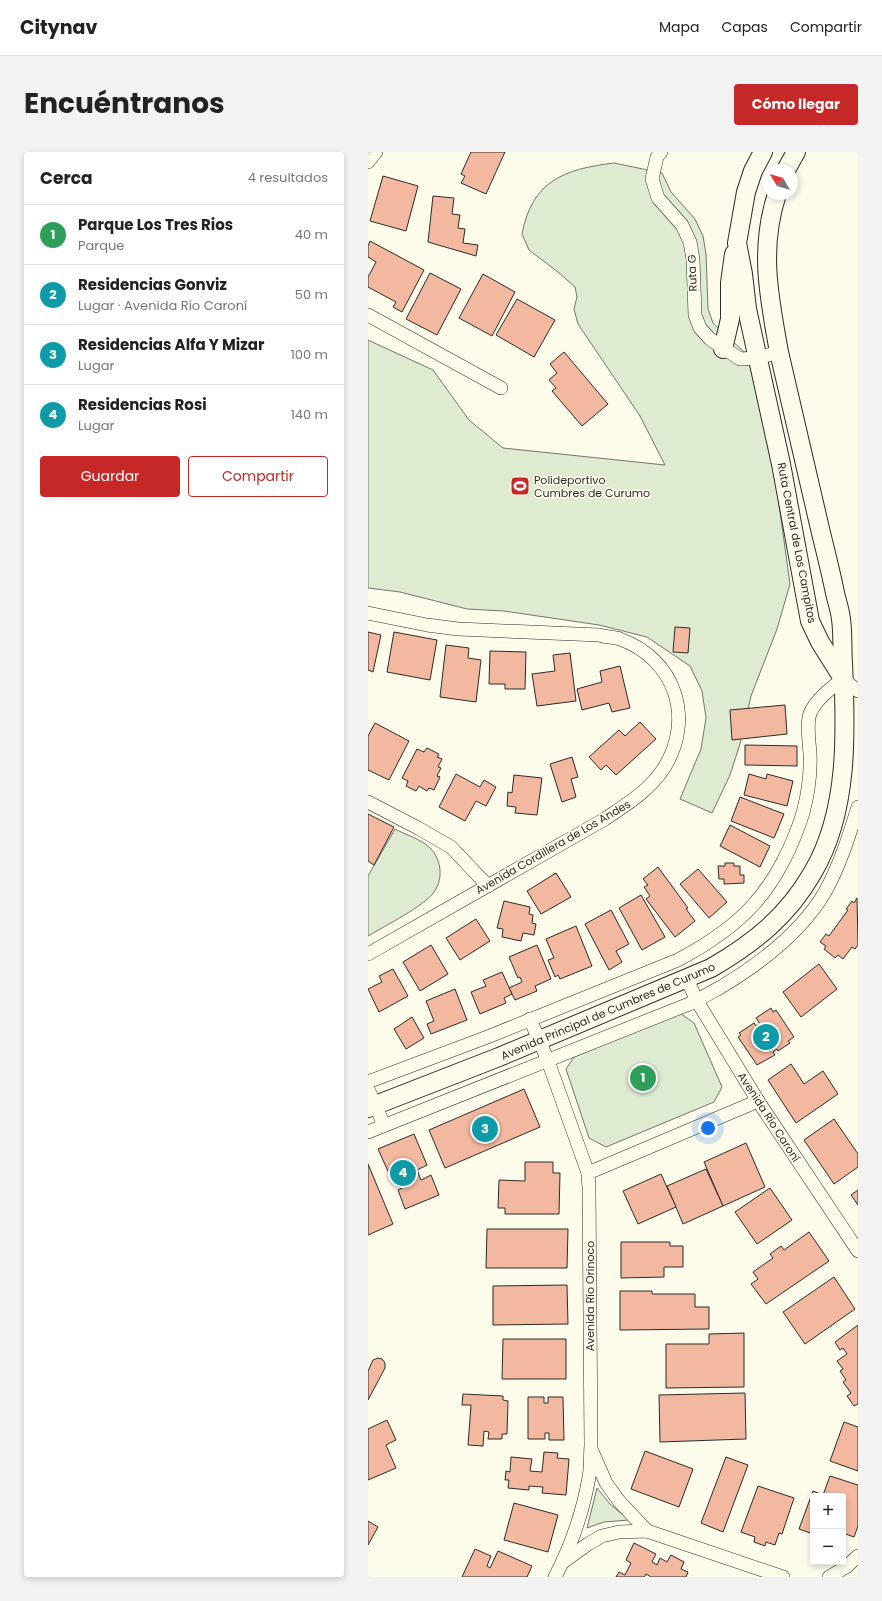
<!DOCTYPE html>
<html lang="es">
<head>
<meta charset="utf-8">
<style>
  body { margin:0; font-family:Poppins,sans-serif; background:#f2f2f2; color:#222 }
  .controls { position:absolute; right:12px; bottom:12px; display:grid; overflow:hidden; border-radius:4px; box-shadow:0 2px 6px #0003 }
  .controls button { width:36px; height:36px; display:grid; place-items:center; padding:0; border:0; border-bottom:1px solid #e0e0e0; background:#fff; color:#222; font:20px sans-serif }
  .compass { position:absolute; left:394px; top:12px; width:36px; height:36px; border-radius:50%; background:#fff; box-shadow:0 2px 6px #0003; rotate:308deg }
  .you { position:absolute; left:340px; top:976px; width:14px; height:14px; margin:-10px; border:3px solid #fff; border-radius:50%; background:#1a73e8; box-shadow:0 0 0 6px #1a73e833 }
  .badge { display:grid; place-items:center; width:26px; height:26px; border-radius:50%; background:#c62828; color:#fff; font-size:13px; font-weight:700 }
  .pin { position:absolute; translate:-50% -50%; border:2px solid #fff; box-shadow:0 1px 4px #0006 }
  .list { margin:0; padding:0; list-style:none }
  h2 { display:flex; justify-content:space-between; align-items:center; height:52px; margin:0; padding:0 16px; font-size:17px }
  h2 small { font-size:13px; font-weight:400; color:#767676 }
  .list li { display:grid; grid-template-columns:26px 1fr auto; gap:12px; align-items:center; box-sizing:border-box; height:60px; padding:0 16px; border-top:1px solid #e0e0e0 }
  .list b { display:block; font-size:15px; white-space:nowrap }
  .list p { margin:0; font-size:13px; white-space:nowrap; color:#767676 }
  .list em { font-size:13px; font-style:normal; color:#767676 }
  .actions { display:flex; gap:8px; padding:12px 16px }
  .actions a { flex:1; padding:9px 0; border:1px solid #c62828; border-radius:4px; text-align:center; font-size:14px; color:#c62828 }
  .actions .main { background:#c62828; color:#fff }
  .map { position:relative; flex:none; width:490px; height:1425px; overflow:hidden; border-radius:4px }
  header { display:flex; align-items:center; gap:24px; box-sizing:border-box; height:56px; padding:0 20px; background:#fff; border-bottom:1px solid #e0e0e0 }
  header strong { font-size:19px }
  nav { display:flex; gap:22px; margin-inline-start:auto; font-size:14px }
  .intro { display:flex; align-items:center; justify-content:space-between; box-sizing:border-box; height:96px; padding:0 24px }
  h1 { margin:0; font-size:28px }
  .button { padding:10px 18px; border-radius:4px; background:#c62828; color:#fff; font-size:14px; font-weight:700 }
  main { display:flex; gap:24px; padding:0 24px }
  aside { flex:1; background:#fff; border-radius:4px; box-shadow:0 2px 6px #0003 }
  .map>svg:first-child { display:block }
</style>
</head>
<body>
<header>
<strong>Citynav</strong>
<nav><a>Mapa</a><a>Capas</a><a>Compartir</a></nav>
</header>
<div class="intro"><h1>Encuéntranos</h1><a class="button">Cómo llegar</a></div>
<main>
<aside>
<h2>Cerca<small>4 resultados</small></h2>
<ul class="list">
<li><span class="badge" style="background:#2e9e5b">1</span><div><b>Parque Los Tres Rios</b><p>Parque</p></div><em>40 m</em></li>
<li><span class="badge" style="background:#0f9aa8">2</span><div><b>Residencias Gonviz</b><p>Lugar · Avenida Río Caroní</p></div><em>50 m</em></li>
<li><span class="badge" style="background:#0f9aa8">3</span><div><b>Residencias Alfa Y Mizar</b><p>Lugar</p></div><em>100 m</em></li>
<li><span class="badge" style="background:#0f9aa8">4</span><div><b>Residencias Rosi</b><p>Lugar</p></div><em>140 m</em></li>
</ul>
<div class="actions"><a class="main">Guardar</a><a>Compartir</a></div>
</aside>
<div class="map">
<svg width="490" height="1425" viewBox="0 0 490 1425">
  <rect width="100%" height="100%" fill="#fdfbea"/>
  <g fill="#deebd1" stroke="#74746e">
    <path d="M246,11L294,21L303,40L327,67L335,84L338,102L340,157L345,171L375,199L395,210L397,251L422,432L409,477L383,544L372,592L362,623L344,661L312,647L333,597L338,566L334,539L322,514L279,485L231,473L136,459L99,457L32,440L0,436V188L65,218L101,268L135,296L297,313L272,264L210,172L206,157L209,145L207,135L190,120L161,98L154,82C164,29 196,17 246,11Z"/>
    <path d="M27,677C36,682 55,688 62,696C73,707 76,726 66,740C58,753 15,775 0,784V724Z"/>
    <path d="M312,861L326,871L354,935L346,950L238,995L221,986L198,917L206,905Z"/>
    <path d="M229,1336L242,1352L261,1368L236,1370L219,1376Z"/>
  </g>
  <g fill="#f2b8a0" stroke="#2b2b2b">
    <path d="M103,0H137L118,42L93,31L97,24L93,22Z"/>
    <path d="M15,24L50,34L38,79L2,69Z"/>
    <path d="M65,44L86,46L84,62L92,63L90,76L97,77L95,91L110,93L108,104L60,90Z"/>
    <path d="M2,89L56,118L34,160L25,155L28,150L0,135V125L8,110L0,105V94Z"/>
    <path d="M62,121L93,137L69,183L38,167Z"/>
    <path d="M115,122L147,140L124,184L91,166Z"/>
    <path d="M149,147L187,168L166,205L128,183Z"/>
    <path d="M196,200L240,252L214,274L184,239L188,236L181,228L189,221L182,212Z"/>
    <path d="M307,475L322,476L320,501L305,500Z"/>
    <path d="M0,480L13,483L5,520L0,518Z"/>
    <path d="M26,480L69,488L62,528L19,520Z"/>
    <path d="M78,493L101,496L100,506L113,508L108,550L72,545Z"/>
    <path d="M122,499L158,500L157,537H137V532H121Z"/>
    <path d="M202,501L208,549L169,554L164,522L187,519L185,503Z"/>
    <path d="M252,514L262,556L244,560L241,551L214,558L209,537L234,530L232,519Z"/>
    <path d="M417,553L419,582L364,588L362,558Z"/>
    <path d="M272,570L288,587L248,623L238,613L233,618L221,605L251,578L257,584Z"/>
    <path d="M7,571L41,589L21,628L0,618V584Z"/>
    <path d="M377,593L429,594V614L377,613Z"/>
    <path d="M59,596L71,602L69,605L74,607L70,615L73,616L69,624L72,625L66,638L61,636L59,639L51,634L48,639L38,634L40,629L34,626L49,597L56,600Z"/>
    <path d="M204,605L210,625L203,627L208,645L194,650L182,612Z"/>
    <path d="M88,622L112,635L116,628L128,635L118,654L108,649L97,669L71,655Z"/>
    <path d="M381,622L398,627L399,622L425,629L419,654L376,643Z"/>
    <path d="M146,623L174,626L169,663L147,661L148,655L139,654L140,640L144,641Z"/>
    <path d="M372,645L416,662L406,686L363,669Z"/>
    <path d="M0,662L26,675L6,713L0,709Z"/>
    <path d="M362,673L402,694L392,715L352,694Z"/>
    <path d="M357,711H366V714H372V723H376V731L356,732V727H351L350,714H357Z"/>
    <path d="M290,715L320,756L318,757L327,769L307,785L278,747L282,744L276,735L280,733L275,727Z"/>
    <path d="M330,717L359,750L341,766L312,732Z"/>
    <path d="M188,721L203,745L173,762L159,739Z"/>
    <path d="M273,743L297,785L274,798L251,756Z"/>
    <path d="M489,746L490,793L487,797L484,795L475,807L470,803L467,806L456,797L458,794L452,790L458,782L461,784L480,758L478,757L484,749L486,751Z"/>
    <path d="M136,749L162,755L161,762L165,763L164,771L168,772L166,783L155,781L153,789L134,785L135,777L129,776Z"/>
    <path d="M243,758L261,792L248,799L254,810L241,818L217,772Z"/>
    <path d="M108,767L122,789L92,808L78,786Z"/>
    <path d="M208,774L224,814L192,827L190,823L187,825L180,808L186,806L178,787Z"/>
    <path d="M63,793L80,822L52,839L35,810Z"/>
    <path d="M169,793L183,827L167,834L169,839L147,848L141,836L154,830L152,825L150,826L141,805Z"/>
    <path d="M451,812L469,837L433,865L415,840Z"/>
    <path d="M25,817L40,844L11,860L0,837L14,830L11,824Z"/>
    <path d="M134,820L144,842L136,846L138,851L112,862L103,840L118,834L115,828Z"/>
    <path d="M87,837L99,868L63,882L59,872L66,869L58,849Z"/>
    <path d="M403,856L405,860L408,858L426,885L420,889L422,891L410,899L409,897L405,900L407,903L389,913L370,885L373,883L371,881L386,871L388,874L392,872L388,866Z"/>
    <path d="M44,865L56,886L38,897L26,877Z"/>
    <path d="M423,912L436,932L455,919L470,942L428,971L400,928Z"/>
    <path d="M156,937L172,975L77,1016L61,978Z"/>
    <path d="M466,967L490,1002V1015L466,1032L436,988Z"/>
    <path d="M46,982L59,1013L49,1018L53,1028L63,1023L71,1043L37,1057L30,1038L38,1034L34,1024L24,1028L10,997Z"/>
    <path d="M378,991L397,1035L355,1054L336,1010Z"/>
    <path d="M157,1010H185V1021H192L191,1062H137V1056H130L131,1028L157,1029Z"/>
    <path d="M0,1012L25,1072L0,1083Z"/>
    <path d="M338,1017L355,1054L315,1072L299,1034Z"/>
    <path d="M293,1022L308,1055L270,1072L255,1039Z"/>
    <path d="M402,1036L424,1068L389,1092L367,1060Z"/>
    <path d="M490,1038V1053L483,1043Z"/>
    <path d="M119,1077H200L199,1116H118Z"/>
    <path d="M441,1080L461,1109L398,1152L383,1132L390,1127L385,1120L405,1106L402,1102L413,1094L416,1098Z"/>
    <path d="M253,1090H302V1094H315V1115H296V1125L253,1126Z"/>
    <path d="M466,1125L487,1157L437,1192L415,1160Z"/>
    <path d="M199,1133L200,1172L125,1173V1134Z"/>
    <path d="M252,1139H284V1142H327V1155H341V1177L252,1178Z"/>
    <path d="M490,1173V1252L486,1254L479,1244L483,1241L475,1230L478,1228L472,1219L475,1217L469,1209L479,1202L475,1196L472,1198L467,1190Z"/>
    <path d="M376,1181V1235L298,1236V1192H341V1182Z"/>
    <path d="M135,1187H198V1227H134Z"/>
    <path d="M10,1206L14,1207L17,1211V1216L0,1248V1219L5,1208Z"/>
    <path d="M377,1241L378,1287L292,1290L291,1243Z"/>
    <path d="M95,1242L135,1244V1248L140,1249L139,1282H134V1287H120L121,1280L116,1279L115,1294L100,1293L103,1253H94Z"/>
    <path d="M160,1245H176V1251H180V1245H195L196,1288H181V1281H177V1287H160Z"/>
    <path d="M19,1268L28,1288L18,1293L28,1316L0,1328V1277Z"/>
    <path d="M476,1270L490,1275V1319L462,1309Z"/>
    <path d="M277,1299L325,1317L311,1355L263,1337Z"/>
    <path d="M176,1300L190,1301L189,1306L201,1307L198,1343L174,1341L175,1335L161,1334V1338L140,1336L141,1328H137L138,1319L142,1320L143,1305L164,1307L162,1319L174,1320Z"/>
    <path d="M358,1305L380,1313L355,1380L333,1371Z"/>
    <path d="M462,1324L490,1333V1374L486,1385L475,1381V1344H445V1382L431,1377L445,1339L455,1343Z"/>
    <path d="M390,1334L426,1346L414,1382L411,1381L407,1393L398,1390L397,1394L386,1390L387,1385L373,1380Z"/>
    <path d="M146,1351L190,1363L180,1400L136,1388Z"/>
    <path d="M0,1369L10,1375L0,1393Z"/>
    <path d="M266,1391L288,1402L284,1410L289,1413L292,1406L299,1410L303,1403L316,1410L313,1417L320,1420L318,1425H283L278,1422L276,1425H248L251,1420L257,1423L263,1411L258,1408Z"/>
    <path d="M107,1397L123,1404L119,1414L122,1416L130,1399L164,1414L159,1425H94Z"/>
  </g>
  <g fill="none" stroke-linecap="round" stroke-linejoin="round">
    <defs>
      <g id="minor">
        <path d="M293,0L289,5L284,27L290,46L314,73L322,90L325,107L327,163L332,176L342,187L372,207L390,206L411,200"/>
        <path d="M0,10L8,0"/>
        <path d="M0,163L133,236"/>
        <path d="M0,461L59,473L90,477L231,483C237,485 245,485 252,487C307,507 327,566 296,616C281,639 259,652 237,667L0,802"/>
        <path d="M0,650L50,676L83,695L120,734"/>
        <path d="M319,827L329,849L390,949L490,1099"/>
        <path d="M162,867L180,909L220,1021L221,1036L223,1294C222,1305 223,1315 221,1325C215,1360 203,1394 187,1425"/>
        <path d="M0,930L122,884L310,808C338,793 365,776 386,752C408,728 425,693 435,661C440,642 443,621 442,601C441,589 439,577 441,565C444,551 464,535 475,527L490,539"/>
        <path d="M0,937L16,973"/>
        <path d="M0,980L321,852C332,847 342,841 353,835C393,811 433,781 457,740C472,713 481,684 490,655"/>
        <path d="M220,1021L390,949"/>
        <path d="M224,1299L238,1331L251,1349L279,1379"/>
        <path d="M195,1410L220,1392L234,1384L251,1380L279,1379L415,1425"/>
        <path d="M461,1425L478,1415L490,1404"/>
      </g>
      <g id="secondary">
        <path d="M395,0L385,19L378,40L369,91L375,122L379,157L413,312L442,469L452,490L474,525"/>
        <path d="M418,18L428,0"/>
        <path d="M355,197L362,167V131L366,102"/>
        <path d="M0,956L131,905L343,816C386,791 420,764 445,720C481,659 478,579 475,511C474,497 475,482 473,467C472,458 469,450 467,441C463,421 458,401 453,381C439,321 425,260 411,200C401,145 391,97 409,42"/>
      </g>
    </defs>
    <use href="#minor" stroke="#2b2b2b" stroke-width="14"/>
    <use href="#secondary" stroke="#2b2b2b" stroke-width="20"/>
    <use href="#minor" stroke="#fdfbea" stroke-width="13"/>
    <use href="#secondary" stroke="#fdfbea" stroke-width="18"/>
  </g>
  <defs>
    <symbol id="stadium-square" viewBox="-11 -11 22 22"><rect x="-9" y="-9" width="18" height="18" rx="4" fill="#c62828" stroke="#fdfbea"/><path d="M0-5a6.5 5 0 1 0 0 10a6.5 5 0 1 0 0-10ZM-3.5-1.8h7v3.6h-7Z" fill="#fff"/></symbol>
  </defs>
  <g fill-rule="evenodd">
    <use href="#stadium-square" x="141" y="323" width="22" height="22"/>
  </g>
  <g text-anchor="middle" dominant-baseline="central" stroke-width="3" stroke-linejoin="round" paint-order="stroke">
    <g font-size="11" fill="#2b2b2b" stroke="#fdfbea">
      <text transform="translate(324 121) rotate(-92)">Ruta G</text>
      <text transform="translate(429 391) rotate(79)">Ruta Central de Los Campitos</text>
      <text transform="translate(185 695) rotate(-30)">Avenida Cordillera de Los Andes</text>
      <text transform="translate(240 859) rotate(-23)">Avenida Principal de Cumbres de Curumo</text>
      <text transform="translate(401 965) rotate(57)">Avenida Río Caroní</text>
      <text transform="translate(222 1144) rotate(-90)">Avenida Río Orinoco</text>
    </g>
    <g font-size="11" fill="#2b2b2b" stroke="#fdfbea" text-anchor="start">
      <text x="166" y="328">Polideportivo<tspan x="166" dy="13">Cumbres de Curumo</tspan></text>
    </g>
  </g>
</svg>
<div class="controls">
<button>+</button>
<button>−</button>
</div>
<svg class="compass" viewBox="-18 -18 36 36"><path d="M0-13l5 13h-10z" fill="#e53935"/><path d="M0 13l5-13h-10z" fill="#767676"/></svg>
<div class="you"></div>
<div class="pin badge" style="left:275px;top:926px;background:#2e9e5b">1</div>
<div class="pin badge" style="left:398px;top:885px;background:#0f9aa8">2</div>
<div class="pin badge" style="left:117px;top:977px;background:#0f9aa8">3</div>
<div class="pin badge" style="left:35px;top:1021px;background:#0f9aa8">4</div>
</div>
</main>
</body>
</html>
